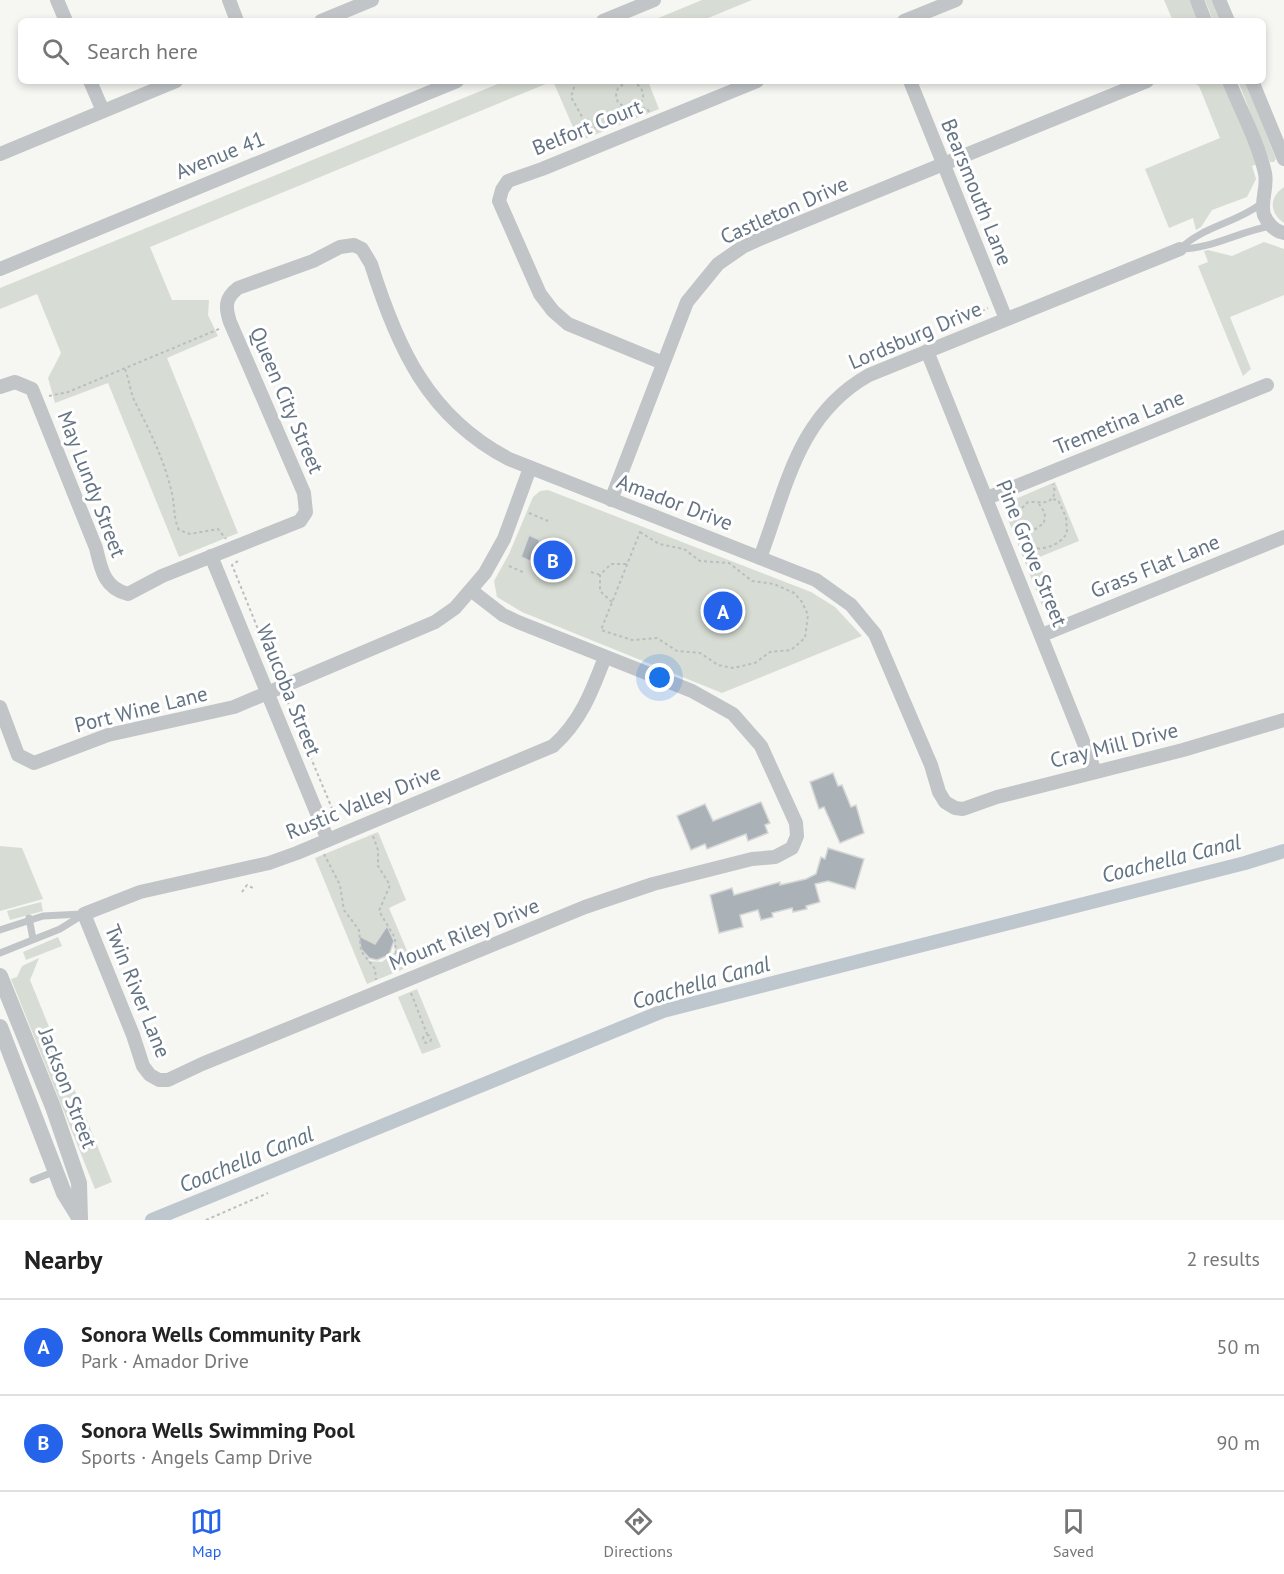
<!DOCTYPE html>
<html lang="en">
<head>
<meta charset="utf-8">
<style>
  body { margin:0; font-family:"PT Sans",sans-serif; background:#f6f6f6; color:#222 }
  .you { position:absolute; left:660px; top:678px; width:21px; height:21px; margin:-15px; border:4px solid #fff; border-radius:50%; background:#1a73e8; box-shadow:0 0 0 9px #1a73e833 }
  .badge { display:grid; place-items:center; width:39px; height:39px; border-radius:50%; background:#2563eb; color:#fff; font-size:20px; font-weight:700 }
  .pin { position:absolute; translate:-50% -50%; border:3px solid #fff; box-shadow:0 2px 6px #0006 }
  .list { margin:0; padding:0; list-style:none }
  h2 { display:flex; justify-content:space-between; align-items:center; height:78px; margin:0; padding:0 24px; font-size:26px }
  h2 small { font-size:20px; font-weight:400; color:#767676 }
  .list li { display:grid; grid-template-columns:39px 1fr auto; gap:18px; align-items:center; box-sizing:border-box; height:96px; padding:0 24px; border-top:2px solid #e0e0e0 }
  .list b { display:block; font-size:22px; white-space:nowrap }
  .list p { margin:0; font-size:20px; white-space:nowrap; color:#767676 }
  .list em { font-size:20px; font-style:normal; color:#767676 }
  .icon { flex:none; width:33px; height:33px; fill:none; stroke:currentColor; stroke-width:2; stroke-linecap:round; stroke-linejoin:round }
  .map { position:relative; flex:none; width:1284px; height:1220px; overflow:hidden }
  .search { position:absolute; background:#fff; box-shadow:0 3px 9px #0003; left:18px; right:18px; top:18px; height:66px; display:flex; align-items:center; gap:15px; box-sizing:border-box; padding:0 21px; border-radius:9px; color:#767676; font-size:22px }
  .sheet { height:270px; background:#fff }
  nav { display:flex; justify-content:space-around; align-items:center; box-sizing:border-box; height:84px; border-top:2px solid #e0e0e0; background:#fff; font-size:16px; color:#767676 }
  nav a { display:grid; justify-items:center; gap:3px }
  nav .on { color:#2563eb }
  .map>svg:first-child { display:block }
</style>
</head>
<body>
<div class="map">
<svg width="1284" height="1220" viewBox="0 0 1284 1220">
  <rect width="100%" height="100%" fill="#f6f6f3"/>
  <g fill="#d7ddd4" fill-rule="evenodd">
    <path d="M702,0H752L701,21H651Z"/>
    <path d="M1164,0H1190L1199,21H1173Z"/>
    <path d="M1205,0H1212L1221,21H1213Z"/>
    <path d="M505,81H648L659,109L579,141L553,81L150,247L172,300H209L208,315L218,336L167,358L238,533L179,557L108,383L55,403L48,378L61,353L37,294L0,309V288Z"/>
    <path d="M1191,81H1223L1257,164L1252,166L1256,179L1247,197L1212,210L1201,227L1196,230L1193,218L1169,228L1145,169L1220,138L1199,86Z"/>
    <path d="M1238,81H1245L1276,159L1274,162H1270Z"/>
    <path d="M1284,187V223C1269,213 1269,197 1284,187Z"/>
    <path d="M1264,242L1284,249V295L1230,317L1251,369L1243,376L1198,266L1208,262L1204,251L1208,250L1232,256Z"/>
    <path d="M1055,482L1079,541L1037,558L1060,615L1043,608L1006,514L1013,500Z"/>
    <path d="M548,490L811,592L835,607L862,636L722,693L522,612L497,597L494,581L509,554L533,497L540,491Z"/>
    <path d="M378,832L406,900L389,908L413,965L367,984L315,858ZM386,928L393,936L395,952L382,962L370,961L361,949V938L384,948Z"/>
    <path d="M0,846L22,848L43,899L0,911Z"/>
    <path d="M41,902L43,911L10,920L7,911Z"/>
    <path d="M58,937L62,946L26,960L23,952Z"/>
    <path d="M39,958L30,980L112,1182L95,1189L11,979L17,977L22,966Z"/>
    <path d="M417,989L441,1047L422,1054L398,997Z"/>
  </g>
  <path fill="#bec7cd" d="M550,539L570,549L558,580L555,581L535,571L547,540Z"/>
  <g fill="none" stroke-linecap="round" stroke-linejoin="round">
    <path stroke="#bec7cd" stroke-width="14" d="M152,1220L663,1011L1245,863L1284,851"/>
  </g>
  <g fill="#aab2b8" stroke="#d7d8d5" stroke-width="1.5">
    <path d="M529,535L540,540L532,562L521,557Z"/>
    <path d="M833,773L838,786L842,785L851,807L856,805L864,833L840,843L824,807L819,809L810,782Z"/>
    <path d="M761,802L770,823L765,825L768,833L748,841L746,834L707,849L705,844L691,850L677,816L705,804L713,821Z"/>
    <path d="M828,848L864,859L855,889L828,881L815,884L820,902L806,906L807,909L793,912L792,908L772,913L773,917L761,920L758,910L740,915L743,927L719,933L710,895L732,888L734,895L780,882V885L806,879L816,874L821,857L825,859Z"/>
    <path d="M387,926L394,941L389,955L377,960L369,958L361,949L359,936L375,944Z"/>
  </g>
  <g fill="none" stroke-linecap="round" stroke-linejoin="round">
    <g stroke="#bbbdc0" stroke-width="2" stroke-dasharray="3 3" stroke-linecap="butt">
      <path d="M576,81L571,97L585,122C600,127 617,121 621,106"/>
      <path d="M628,81L618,88L616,95L618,103L631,110L647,108L649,112"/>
      <path d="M632,81C646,88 647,101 634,109"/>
      <path d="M583,139L582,136L599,125"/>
      <path d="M982,311L988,308"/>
      <path d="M125,369C129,379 130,390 134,400C149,429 165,461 172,494C175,506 173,517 179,530L190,534L218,529L226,539"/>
      <path d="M49,396L68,392L219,329"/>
      <path d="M529,513L548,521"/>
      <path d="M1023,527L1034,530L1044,523L1045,513L1039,504"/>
      <path d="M640,532L659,544L684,549L700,561L729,563L752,581L774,584L794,593L802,602L808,615L805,638L791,650L770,652L755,663L733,668L718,665L700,653L677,651L657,638L632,640L601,630Z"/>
      <path d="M1025,548C1040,550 1058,548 1067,533L1066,517L1058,500L1052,499"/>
      <path d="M1021,550L1028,540L1018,519V512L1028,502C1041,501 1050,507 1055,492L1053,484"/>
      <path d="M238,561L232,565L275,671L284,670"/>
      <path d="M509,566L525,573"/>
      <path d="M591,572L600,575"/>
      <path d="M612,602L600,591V575L611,564H627"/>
      <path d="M294,698L288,703L336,818"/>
      <path d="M373,836L378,850V866L390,885L379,911L395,938L396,956L403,968"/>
      <path d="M324,854L340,885L344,910L359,930L361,951L375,969L376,980"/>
      <path d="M242,892L247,885L255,889"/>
      <path d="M411,993L427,1034"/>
      <circle cx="427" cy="1039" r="4"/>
      <path d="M206,1220L268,1193"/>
    </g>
    <g stroke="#c1c5c8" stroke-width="7">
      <path d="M1180,249C1203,226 1237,223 1262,203"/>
      <path d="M1180,249C1212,249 1240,231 1271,226"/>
      <path d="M29,918L33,939"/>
      <path d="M0,930L43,916L82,914"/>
      <path d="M0,953L60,929L84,914"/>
      <path d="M33,1180L56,1171"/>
    </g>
    <g stroke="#c1c5c8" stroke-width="14">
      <path d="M57,0L66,21"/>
      <path d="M229,0L237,21"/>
      <path d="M1197,0L1205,21"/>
      <path d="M1219,0L1228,21"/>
      <path d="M321,21L372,0"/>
      <path d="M603,21L654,0"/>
      <path d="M904,21L956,0"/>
      <path d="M90,81L103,111"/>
      <path d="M910,81L1006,319"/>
      <path d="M1229,81C1241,111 1258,142 1265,173C1268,188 1260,201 1264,215C1268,224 1275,231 1284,233"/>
      <path d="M1252,81L1284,159"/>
      <path d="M0,154L176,81"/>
      <path d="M0,269L457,81"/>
      <path d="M927,351L1095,771"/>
      <path d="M663,363L568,324L553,311L540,294L499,201L502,190L508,181L542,169L757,81"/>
      <path d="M0,387L15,382L32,389L96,548C101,569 104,588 128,594L162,576L300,521L306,512L304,493L230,322C225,307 225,298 238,288L313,261L340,247L354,245L362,249L371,264C397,347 428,417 509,459L816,580L851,605L875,634L931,765L939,792L945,802L955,808L963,809L997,797L1183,750L1284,720"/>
      <path d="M987,498L1267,385"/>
      <path d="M611,500L687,302L718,264L744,246L762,238L1147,81"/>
      <path d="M211,556L328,840"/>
      <path d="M760,558C787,486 798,415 869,375L1180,249"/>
      <path d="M472,591L503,615L518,622L692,691L733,714L761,746L796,823L797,836L792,848L775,857L752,859L653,884L585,907L202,1064L168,1080H159L150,1075L143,1066L133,1035L84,914L140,892L269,863L297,853L553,746C581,721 592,691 605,657"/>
      <path d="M1042,635L1284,537"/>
      <path d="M0,707L18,755L34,763L108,735L234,707L435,622L455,608L485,573L504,539L530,468"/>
    </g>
    <g stroke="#c1c5c8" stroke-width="16">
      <path d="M0,976L53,1107L79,1183L80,1220"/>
      <path d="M0,1027L64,1193L80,1219"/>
    </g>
  </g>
  <g text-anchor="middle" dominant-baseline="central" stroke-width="6" stroke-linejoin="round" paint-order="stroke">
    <g font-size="21" fill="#657484" stroke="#fff">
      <text transform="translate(587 127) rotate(-22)">Belfort Court</text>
      <text transform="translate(220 155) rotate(-22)">Avenue 41</text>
      <text transform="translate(977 192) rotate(68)">Bearsmouth Lane</text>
      <text transform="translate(784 210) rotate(-24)">Castleton Drive</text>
      <text transform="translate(915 335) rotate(-23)">Lordsburg Drive</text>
      <text transform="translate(287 400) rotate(67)">Queen City Street</text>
      <text transform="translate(1119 422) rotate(-22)">Tremetina Lane</text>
      <text transform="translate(92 484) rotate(69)">May Lundy Street</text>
      <text transform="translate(675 502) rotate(21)">Amador Drive</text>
      <text transform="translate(1032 553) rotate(68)">Pine Grove Street</text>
      <text transform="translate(1155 566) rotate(-22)">Grass Flat Lane</text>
      <text transform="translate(289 690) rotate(68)">Waucoba Street</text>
      <text transform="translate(141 709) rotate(-14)">Port Wine Lane</text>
      <text transform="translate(1114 745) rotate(-14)">Cray Mill Drive</text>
      <text transform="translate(363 802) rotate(-22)">Rustic Valley Drive</text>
      <text transform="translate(464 934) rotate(-22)">Mount Riley Drive</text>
      <text transform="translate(138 991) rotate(68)">Twin River Lane</text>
      <text transform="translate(68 1088) rotate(69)">Jackson Street</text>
    </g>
    <g font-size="22" font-style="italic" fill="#607581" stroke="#fff">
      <text transform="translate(1171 858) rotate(-14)">Coachella Canal</text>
      <text transform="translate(701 982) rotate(-16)">Coachella Canal</text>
      <text transform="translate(246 1159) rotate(-22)">Coachella Canal</text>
    </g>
  </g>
</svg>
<div class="you"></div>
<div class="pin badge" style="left:723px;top:611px">A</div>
<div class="pin badge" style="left:553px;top:560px">B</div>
<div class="search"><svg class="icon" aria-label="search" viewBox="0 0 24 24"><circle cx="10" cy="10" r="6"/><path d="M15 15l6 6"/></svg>Search here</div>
</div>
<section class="sheet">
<h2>Nearby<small>2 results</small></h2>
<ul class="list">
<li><span class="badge">A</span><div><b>Sonora Wells Community Park</b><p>Park · Amador Drive</p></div><em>50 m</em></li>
<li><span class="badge">B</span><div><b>Sonora Wells Swimming Pool</b><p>Sports · Angels Camp Drive</p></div><em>90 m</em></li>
</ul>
</section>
<nav>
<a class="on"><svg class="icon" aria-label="map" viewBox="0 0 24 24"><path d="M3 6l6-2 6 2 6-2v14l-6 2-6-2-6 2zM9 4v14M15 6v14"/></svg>Map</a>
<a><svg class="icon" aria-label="directions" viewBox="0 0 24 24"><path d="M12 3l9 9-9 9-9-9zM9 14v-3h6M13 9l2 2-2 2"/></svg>Directions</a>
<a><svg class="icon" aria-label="saved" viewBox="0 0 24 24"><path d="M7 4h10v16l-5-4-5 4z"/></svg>Saved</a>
</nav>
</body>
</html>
